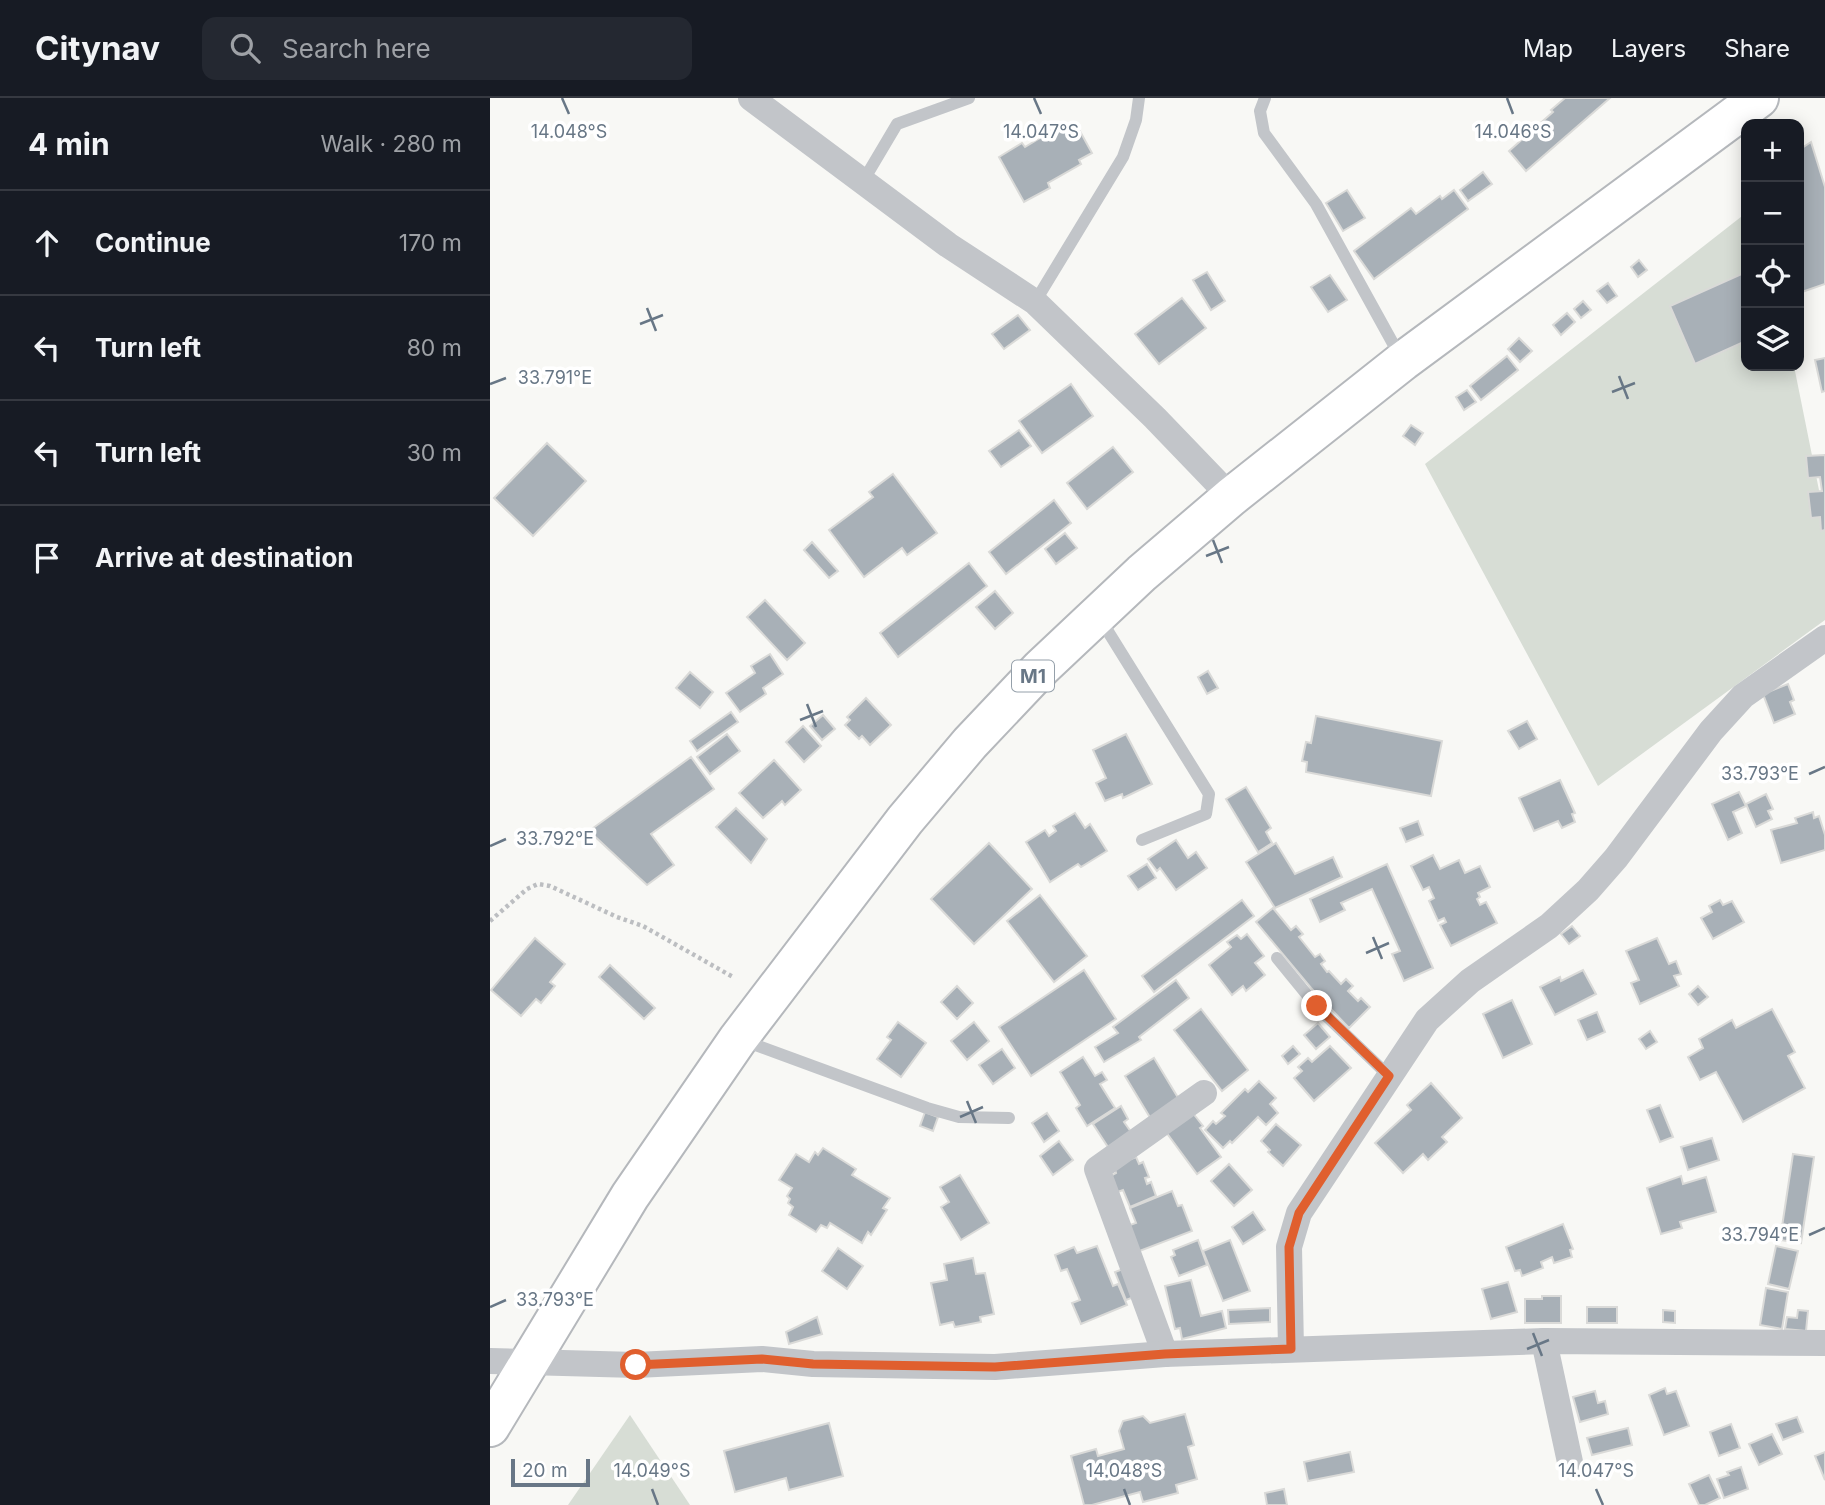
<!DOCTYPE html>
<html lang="en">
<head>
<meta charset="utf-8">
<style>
  body { margin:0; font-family:Inter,sans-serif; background:#242831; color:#f1f3f6 }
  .controls { position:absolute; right:21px; top:21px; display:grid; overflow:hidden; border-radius:14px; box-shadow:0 4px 18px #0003 }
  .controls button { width:63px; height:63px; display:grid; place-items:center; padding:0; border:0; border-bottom:2px solid #363941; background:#171b24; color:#f1f3f6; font:35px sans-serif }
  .scale { position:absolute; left:21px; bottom:18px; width:79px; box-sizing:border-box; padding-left:7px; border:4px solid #687786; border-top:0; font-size:19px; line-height:24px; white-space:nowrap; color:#687786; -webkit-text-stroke:5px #fff; paint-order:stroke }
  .stop { position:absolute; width:21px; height:21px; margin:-16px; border:5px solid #e05f2e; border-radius:50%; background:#fff }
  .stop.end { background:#e05f2e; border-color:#fff; box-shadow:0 2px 7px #0008 }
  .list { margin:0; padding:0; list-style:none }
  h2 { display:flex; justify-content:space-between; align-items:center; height:91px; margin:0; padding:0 28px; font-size:30px }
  h2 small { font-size:23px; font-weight:400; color:#9ea1a6 }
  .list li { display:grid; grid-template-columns:46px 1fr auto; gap:21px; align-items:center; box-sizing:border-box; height:105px; padding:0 28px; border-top:2px solid #363941 }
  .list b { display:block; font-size:26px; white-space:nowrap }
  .list em { font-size:23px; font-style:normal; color:#9ea1a6 }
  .icon { flex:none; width:38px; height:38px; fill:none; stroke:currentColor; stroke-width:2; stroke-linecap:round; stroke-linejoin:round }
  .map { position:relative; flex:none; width:1335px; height:1407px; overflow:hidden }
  header { display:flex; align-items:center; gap:42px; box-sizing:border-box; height:98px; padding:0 35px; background:#171b24; border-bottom:2px solid #363941 }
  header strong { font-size:33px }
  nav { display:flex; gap:38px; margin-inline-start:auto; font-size:24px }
  .search { width:490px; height:63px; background:#242831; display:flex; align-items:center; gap:18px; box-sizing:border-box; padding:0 24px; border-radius:14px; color:#9ea1a6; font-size:26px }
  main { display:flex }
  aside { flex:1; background:#171b24 }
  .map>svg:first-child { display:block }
</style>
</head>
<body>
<header>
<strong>Citynav</strong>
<div class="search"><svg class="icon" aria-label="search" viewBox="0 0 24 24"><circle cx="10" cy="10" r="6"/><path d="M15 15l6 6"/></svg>Search here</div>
<nav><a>Map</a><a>Layers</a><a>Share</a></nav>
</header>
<main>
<aside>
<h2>4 min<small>Walk · 280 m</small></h2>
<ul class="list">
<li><svg class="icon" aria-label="ahead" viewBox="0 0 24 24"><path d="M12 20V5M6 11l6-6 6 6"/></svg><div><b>Continue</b></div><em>170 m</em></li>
<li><svg class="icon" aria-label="left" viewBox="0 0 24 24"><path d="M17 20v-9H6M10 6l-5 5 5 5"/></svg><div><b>Turn left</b></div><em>80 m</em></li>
<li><svg class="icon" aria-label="left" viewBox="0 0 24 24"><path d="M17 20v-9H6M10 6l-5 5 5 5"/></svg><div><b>Turn left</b></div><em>30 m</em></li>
<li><svg class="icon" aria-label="arrive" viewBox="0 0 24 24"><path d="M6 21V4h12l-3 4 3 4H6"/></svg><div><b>Arrive at destination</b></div></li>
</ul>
</aside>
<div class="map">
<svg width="1335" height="1407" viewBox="0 0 1335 1407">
  <rect width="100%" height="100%" fill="#f8f8f5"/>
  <g fill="#d7ddd5">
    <path d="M1256,115V268H1304L1335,422V522L1108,688L935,366Z"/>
    <path d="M140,1317L200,1407H78Z"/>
  </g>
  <g fill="#a8b0b7" stroke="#dadad8" stroke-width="2">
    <path d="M1075,0H1120L1036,73L1019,53L1063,14L1061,12Z"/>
    <path d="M586,26L602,55L589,62L591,66L558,85L560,90L534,104L509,59L532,45L535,49L570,28L573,34Z"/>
    <path d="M1321,44L1335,89V186L1309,195V52Z"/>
    <path d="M993,74L1002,86L978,103L970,92Z"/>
    <path d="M857,92L875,120L853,133L836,105Z"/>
    <path d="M964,92L978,111L884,181L864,153L921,110L926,116L950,98L952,101Z"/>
    <path d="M1149,162L1157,172L1148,179L1141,169Z"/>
    <path d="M717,174L735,203L721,212L703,182Z"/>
    <path d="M1256,174V243L1205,266L1180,208Z"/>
    <path d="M840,177L857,202L838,214L821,189Z"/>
    <path d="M1118,185L1127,198L1117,205L1107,193Z"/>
    <path d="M692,200L716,230L669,266L645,236Z"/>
    <path d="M1093,203L1101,212L1091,220L1084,211Z"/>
    <path d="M1077,215L1085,224L1071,237L1063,227Z"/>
    <path d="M528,217L540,232L514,251L502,236Z"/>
    <path d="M1029,240L1042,253L1030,264L1018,251Z"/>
    <path d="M1017,258L1028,272L991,302L980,288Z"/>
    <path d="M1335,260V293L1332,294L1325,262Z"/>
    <path d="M581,286L603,318L552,355L529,323Z"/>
    <path d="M977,292L986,304L974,312L966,299Z"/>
    <path d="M921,327L933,335L925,347L913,338Z"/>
    <path d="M529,332L541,348L511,369L499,353Z"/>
    <path d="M57,345L96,383L43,438L4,400Z"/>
    <path d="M623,349L643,374L597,411L577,385Z"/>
    <path d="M1335,357V432L1331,433L1330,419L1321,420L1318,394L1332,393L1330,379L1318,380L1316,358Z"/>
    <path d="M403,376L447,435L417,457L412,450L374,479L339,432L383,399L379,394Z"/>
    <path d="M564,402L581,425L516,476L499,454Z"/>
    <path d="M575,435L587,450L566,466L555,451Z"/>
    <path d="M322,444L348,473L339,480L314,452Z"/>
    <path d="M479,465L497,488L408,559L390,535Z"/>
    <path d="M505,493L523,515L505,531L486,509Z"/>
    <path d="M275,502L315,545L297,562L257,519Z"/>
    <path d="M280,556L293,576L273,590L276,596L250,614L236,595L265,575L261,568Z"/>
    <path d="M718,573L728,590L717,596L708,579Z"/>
    <path d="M200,574L223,594L210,610L186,590Z"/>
    <path d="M1298,586L1304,602L1300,604L1305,616L1284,625L1273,596Z"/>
    <path d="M376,600L401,627L380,647L372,638L369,641L355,627L360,622L357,619Z"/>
    <path d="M241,614L248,624L207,653L200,643Z"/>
    <path d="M333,617L345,631L332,642L320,628Z"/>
    <path d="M826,618L952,643L941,698L816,674L817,664L812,663L816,644L821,645Z"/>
    <path d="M1037,623L1047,641L1029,651L1018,633Z"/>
    <path d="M313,628L331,648L314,664L296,644Z"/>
    <path d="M237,636L250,653L220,676L207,659Z"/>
    <path d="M636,636L662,686L633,700L632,696L615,703L606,685L616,680L603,652Z"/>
    <path d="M201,659L224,691L161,736L184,767L157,787L99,733Z"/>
    <path d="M284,662L311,692L295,707L292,703L273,720L249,695Z"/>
    <path d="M1070,682L1085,715L1082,716L1085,724L1072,730L1068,723L1044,733L1029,700Z"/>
    <path d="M756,689L781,730L776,734L782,745L768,754L736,701Z"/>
    <path d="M1249,694L1256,708L1243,714L1252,735L1238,742L1222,706Z"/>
    <path d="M1276,696L1283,711L1278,713L1282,721L1266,729L1256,706Z"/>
    <path d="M246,710L277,741L261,765L226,729Z"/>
    <path d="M1323,714L1324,720L1329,718L1335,737V752L1291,765L1281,732L1307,725L1305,720Z"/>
    <path d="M585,715L595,730L600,726L617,753L591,769L588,766L560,784L536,744L555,732L559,738L566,733L563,728Z"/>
    <path d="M928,723L933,737L916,744L910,730Z"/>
    <path d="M686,742L698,760L706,754L717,770L686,792L670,770L667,773L658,761Z"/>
    <path d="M499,745L542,791L484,846L441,801Z"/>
    <path d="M786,745L805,776L843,759L852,779L785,810L756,764Z"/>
    <path d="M943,757L950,771L969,762L975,775L990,768L1000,789L988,795L990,799L987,801L990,807L996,804L1007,825L961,848L950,827L956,824L954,820L948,823L939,803L944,800L939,789L933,792L921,768Z"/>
    <path d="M657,766L666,780L648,792L638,778Z"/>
    <path d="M897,766L943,870L914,883L902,856L910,853L882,791L851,805L855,812L830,824L820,801Z"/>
    <path d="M550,797L597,858L564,884L517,823Z"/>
    <path d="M752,802L764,818L664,894L652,878Z"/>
    <path d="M1230,802L1233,807L1242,803L1254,824L1223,841L1211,820L1222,814L1219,808Z"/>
    <path d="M783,810L801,832L806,828L813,836L809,839L825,859L830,856L835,863L831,866L837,874L839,873L851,886L856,881L863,888L858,893L868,903L871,900L880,909L859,930L821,890L766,824Z"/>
    <path d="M1082,828L1090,838L1079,846L1071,836Z"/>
    <path d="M757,836L774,858L765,865L775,877L756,893L753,888L742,897L719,867L741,849L737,844L747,837L751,841Z"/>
    <path d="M45,840L75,866L60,884L65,888L51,905L46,901L31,918L1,892Z"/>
    <path d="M1167,840L1179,866L1186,863L1191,876L1184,878L1189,888L1150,906L1141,885L1149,882L1136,853Z"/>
    <path d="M120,867L165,910L154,921L109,879Z"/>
    <path d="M594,872L626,921L541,978L509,929Z"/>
    <path d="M1093,872L1106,896L1065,917L1050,889L1070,879L1071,883Z"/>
    <path d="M686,882L699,900L649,939L651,942L614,964L605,949L628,935L623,929Z"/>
    <path d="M467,888L483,905L467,921L451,904Z"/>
    <path d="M1208,888L1218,899L1208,907L1199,896Z"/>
    <path d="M1022,902L1042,946L1013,960L993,916Z"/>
    <path d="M711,911L758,972L732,993L684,932Z"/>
    <path d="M1282,911L1305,954L1298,958L1315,990L1253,1024L1226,974L1210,982L1198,959L1213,950L1209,941L1242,922L1246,930Z"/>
    <path d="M1107,914L1115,934L1097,942L1088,922Z"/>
    <path d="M408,924L436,945L411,979L387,961L401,942L397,939Z"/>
    <path d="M484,924L499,943L477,962L461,943Z"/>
    <path d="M828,925L840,939L826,951L814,937Z"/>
    <path d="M1160,933L1167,944L1156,951L1149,941Z"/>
    <path d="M803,948L810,956L798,966L792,958Z"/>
    <path d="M840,948L861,970L824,1003L804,980L812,973L808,969L818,960L822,964Z"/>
    <path d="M512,951L525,970L503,986L489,967Z"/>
    <path d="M593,959L605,978L612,974L617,982L610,986L625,1010L597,1028L586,1010L590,1007L570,974Z"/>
    <path d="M664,960L690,1003L661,1021L635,978Z"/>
    <path d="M769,983L786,1000L780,1006L788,1015L776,1027L768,1019L742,1045L740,1043L733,1050L715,1032L723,1023L726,1026L735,1018L731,1015L755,991L758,994Z"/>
    <path d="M941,985L972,1020L952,1039L957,1044L938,1062L933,1056L913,1075L885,1045L921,1012L917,1007Z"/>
    <path d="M1170,1007L1183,1039L1170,1044L1157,1012Z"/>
    <path d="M631,1008L638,1021L634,1024L641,1034L618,1049L603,1026Z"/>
    <path d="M435,1014L448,1019L443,1033L430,1028Z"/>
    <path d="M702,1014L713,1028L710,1030L731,1059L707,1076L676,1034Z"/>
    <path d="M557,1015L569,1033L554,1044L542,1025Z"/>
    <path d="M786,1026L811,1047L793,1068L778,1054L780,1052L771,1043Z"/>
    <path d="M1222,1040L1229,1062L1198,1072L1191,1049Z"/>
    <path d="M569,1043L583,1062L563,1077L550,1058Z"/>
    <path d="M333,1050L366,1071L362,1077L400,1100L393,1110L397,1112L381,1137L378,1134L372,1145L340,1125L337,1130L331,1127L326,1134L299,1117L303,1109L298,1105L300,1101L297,1098L302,1090L289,1082L306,1056L319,1064L325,1054L328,1057Z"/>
    <path d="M1303,1056L1324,1059L1311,1145L1290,1142Z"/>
    <path d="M646,1059L649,1066L653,1064L659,1079L655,1080L657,1086L661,1084L666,1098L640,1109L633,1092L625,1095L619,1079L626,1075L624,1068Z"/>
    <path d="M739,1066L762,1092L744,1108L721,1083Z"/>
    <path d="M470,1077L499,1125L471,1142L451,1109L459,1104L450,1089Z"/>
    <path d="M1191,1078L1193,1086L1216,1079L1226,1114L1190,1124L1192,1130L1171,1136L1157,1090Z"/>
    <path d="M682,1093L688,1108L692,1107L702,1133L647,1154L637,1128L646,1125L640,1110Z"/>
    <path d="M763,1114L775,1132L753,1146L742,1129Z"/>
    <path d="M1073,1126L1083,1151L1080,1152L1082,1159L1064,1165L1062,1159L1051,1164L1053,1170L1032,1178L1030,1172L1025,1173L1016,1149Z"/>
    <path d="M708,1142L717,1167L689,1178L681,1159L685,1157L683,1152Z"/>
    <path d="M740,1142L760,1193L733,1203L713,1153Z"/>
    <path d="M607,1148L623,1188L628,1186L637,1207L591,1226L582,1205L590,1202L577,1171L571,1173L565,1157L584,1149L587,1155Z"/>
    <path d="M1286,1148L1308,1153L1299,1191L1278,1186Z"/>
    <path d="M348,1150L373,1168L357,1191L332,1173Z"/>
    <path d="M483,1160L486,1176L495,1175L504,1216L490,1219L491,1224L465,1229L463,1224L450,1227L441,1185L457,1182L454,1166Z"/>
    <path d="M633,1171L644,1199L636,1202L625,1174Z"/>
    <path d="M701,1182L711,1218L732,1213L736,1230L692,1241L690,1230L685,1231L675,1188Z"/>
    <path d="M1018,1184L1027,1214L1001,1221L992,1191Z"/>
    <path d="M1276,1190L1298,1194L1292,1231L1270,1227Z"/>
    <path d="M1052,1198H1071V1225H1035V1201H1052Z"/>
    <rect x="1097" y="1209" width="30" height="16"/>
    <path d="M780,1210V1224L739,1226L738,1212Z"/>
    <path d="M1173,1212L1185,1213V1225L1173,1224Z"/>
    <path d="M1308,1212L1318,1213L1316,1233L1295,1231L1297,1219L1307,1220Z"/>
    <path d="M327,1219L332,1236L299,1246L296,1234Z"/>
    <path d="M1175,1290L1177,1296L1186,1293L1199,1328L1174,1337L1159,1297Z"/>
    <path d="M1105,1293L1108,1305L1115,1303L1118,1316L1090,1324L1083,1299Z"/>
    <path d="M695,1316L704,1347L698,1349L707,1381L686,1387L688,1395L653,1404L650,1394L602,1407H594L581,1358L606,1351L608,1358L634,1351L629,1333L633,1323L653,1318L660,1325Z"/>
    <path d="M1307,1319L1313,1334L1293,1342L1286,1326Z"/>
    <path d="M339,1325L353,1378L299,1392L296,1380L245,1394L234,1353Z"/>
    <path d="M1241,1326L1250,1350L1229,1358L1220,1334Z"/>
    <path d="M1138,1330L1142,1347L1102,1357L1097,1340Z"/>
    <path d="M1282,1336L1292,1356L1269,1367L1259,1346Z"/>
    <path d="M860,1354L864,1374L818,1383L814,1364Z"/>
    <path d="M1335,1354V1382L1325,1358Z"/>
    <path d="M1251,1369L1258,1391L1234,1400L1227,1381L1239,1377L1237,1374Z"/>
    <path d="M1219,1377L1230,1400L1215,1407H1209L1199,1386Z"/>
    <path d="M794,1391L797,1407H777L775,1395Z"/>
  </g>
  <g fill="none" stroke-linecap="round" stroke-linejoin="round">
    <defs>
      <path id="trunk" d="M0,1329L140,1098L248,941L415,722L480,645L551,570L652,475L741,399L913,263L1269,0"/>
    </defs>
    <use href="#trunk" stroke="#b5b8bc" stroke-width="42"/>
    <path stroke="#bcbec1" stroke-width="4.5" stroke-dasharray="3.5 3.5" stroke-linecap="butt" d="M0,823L37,791L48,786L60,788L127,819L153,828L243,879"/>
    <g stroke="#c2c5c9" stroke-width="12">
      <path d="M775,0L770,13L774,35L826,106L911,260"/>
      <path d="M372,85L407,26L479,0"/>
      <path d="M545,204L633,59L646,22L649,0"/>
      <path d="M609,519L719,696L716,716L652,742"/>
      <path d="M787,860L827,909L899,978"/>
      <path d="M252,942L437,1010L469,1019L519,1020"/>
    </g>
    <g stroke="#c2c5c9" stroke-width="26">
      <path d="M261,0L458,147L545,204L665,320L741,399"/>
      <path d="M1054,1243L1080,1364"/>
      <path d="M801,1251L799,1149L809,1115L937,922L980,883L1059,828L1098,792L1126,760L1221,633L1253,598L1335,540"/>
      <path d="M675,1256L607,1071L714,995"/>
      <path d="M0,1263L146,1267L272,1261L323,1266L505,1269L675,1256L1054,1243L1335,1245"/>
    </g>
    <use href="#trunk" stroke="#fff" stroke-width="38"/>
  </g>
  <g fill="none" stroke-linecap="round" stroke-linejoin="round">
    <path stroke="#e05f2e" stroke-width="9" d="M146,1267L272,1261L323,1266L505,1269L675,1256L801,1251L799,1149L809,1115L899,978L827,908"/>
  </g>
  <path fill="none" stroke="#687786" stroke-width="2.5" d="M72,0L79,16M544,0L551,16M1017,0L1023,16M157,210L166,233M150,226L173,217M1129,278L1138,301M0,286L16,280M1122,294L1145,285M723,442L732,465M716,458L739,449M317,606L326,629M310,622L333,613M1319,676L1335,669M0,748L16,741M883,839L892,861M876,855L899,845M477,1003L486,1025M470,1019L493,1009M1319,1137L1335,1130M0,1209L16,1202M1043,1235L1052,1258M1037,1251L1059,1242M162,1391L168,1407M634,1391L640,1407M1106,1391L1113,1407"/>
  <g text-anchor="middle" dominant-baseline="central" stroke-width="7" stroke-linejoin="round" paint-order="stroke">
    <rect fill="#fff" stroke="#95a0aa" stroke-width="2" x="522" y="562.5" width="42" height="31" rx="5"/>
    <g font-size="19" font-weight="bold" fill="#687786">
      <text x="543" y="578">M1</text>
    </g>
  </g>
  <g font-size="18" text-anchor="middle" fill="#687786" stroke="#fff" stroke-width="7" stroke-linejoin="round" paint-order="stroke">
    <text x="79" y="40">14.048°S</text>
    <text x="551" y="40">14.047°S</text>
    <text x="1023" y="40">14.046°S</text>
    <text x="65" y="286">33.791°E</text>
    <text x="1270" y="682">33.793°E</text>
    <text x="65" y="747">33.792°E</text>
    <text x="1270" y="1143">33.794°E</text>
    <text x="65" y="1208">33.793°E</text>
    <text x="162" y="1379">14.049°S</text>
    <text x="634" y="1379">14.048°S</text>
    <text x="1106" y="1379">14.047°S</text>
  </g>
</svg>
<div class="controls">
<button>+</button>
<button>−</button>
<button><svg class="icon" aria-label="locate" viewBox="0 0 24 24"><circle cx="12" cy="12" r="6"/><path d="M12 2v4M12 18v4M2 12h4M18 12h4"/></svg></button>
<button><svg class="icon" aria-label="layers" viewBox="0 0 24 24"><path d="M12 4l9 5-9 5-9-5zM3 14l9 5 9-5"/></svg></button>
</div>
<div class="scale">20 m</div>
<div class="stop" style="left:146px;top:1267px"></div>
<div class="stop end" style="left:827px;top:908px"></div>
</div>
</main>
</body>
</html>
